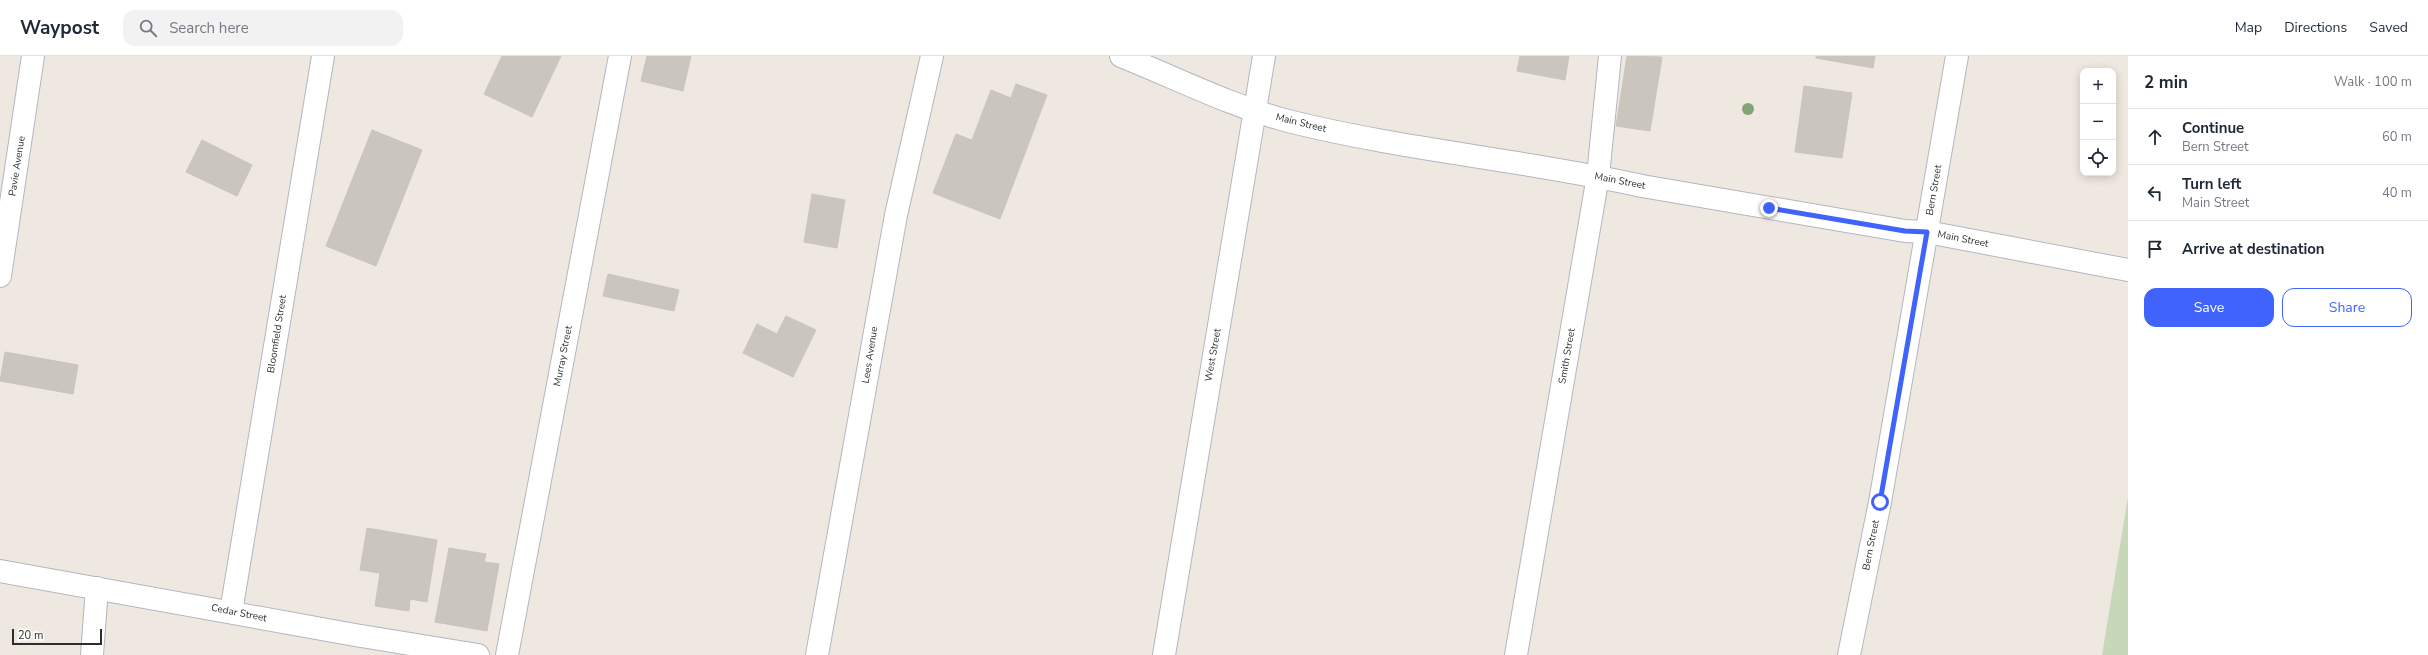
<!DOCTYPE html>
<html lang="en">
<head>
<meta charset="utf-8">
<style>
  body { margin:0; font-family:"Nunito Sans",sans-serif; background:#f2f2f3; color:#1f2937 }
  .controls { position:absolute; right:12px; top:12px; display:grid; overflow:hidden; border-radius:8px; box-shadow:0 2px 10px #0003 }
  .controls button { width:36px; height:36px; display:grid; place-items:center; padding:0; border:0; border-bottom:1px solid #e0e1e3; background:#fff; color:#1f2937; font:20px sans-serif }
  .scale { position:absolute; left:12px; bottom:10px; width:90px; box-sizing:border-box; padding-left:4px; border:2px solid #2d2d2d; border-top:0; font-size:11px; line-height:14px; white-space:nowrap; color:#2d2d2d; -webkit-text-stroke:3px #fff; paint-order:stroke }
  .stop { position:absolute; width:12px; height:12px; margin:-9px; border:3px solid #4063fb; border-radius:50%; background:#fff }
  .stop.end { background:#4063fb; border-color:#fff; box-shadow:0 1px 4px #0008 }
  .list { margin:0; padding:0; list-style:none }
  h2 { display:flex; justify-content:space-between; align-items:center; height:52px; margin:0; padding:0 16px; font-size:17px }
  h2 small { font-size:13px; font-weight:400; color:#747a83 }
  .list li { display:grid; grid-template-columns:26px 1fr auto; gap:12px; align-items:center; box-sizing:border-box; height:56px; padding:0 16px; border-top:1px solid #e0e1e3 }
  .list b { display:block; font-size:15px; white-space:nowrap }
  .list p { margin:0; font-size:13px; white-space:nowrap; color:#747a83 }
  .list em { font-size:13px; font-style:normal; color:#747a83 }
  .actions { display:flex; gap:8px; padding:12px 16px }
  .actions a { flex:1; padding:9px 0; border:1px solid #4063fb; border-radius:12px; text-align:center; font-size:14px; color:#4063fb }
  .actions .main { background:#4063fb; color:#fff }
  .icon { flex:none; width:22px; height:22px; fill:none; stroke:currentColor; stroke-width:2; stroke-linecap:round; stroke-linejoin:round }
  .map { position:relative; flex:none; width:2128px; height:599px; overflow:hidden }
  header { display:flex; align-items:center; gap:24px; box-sizing:border-box; height:56px; padding:0 20px; background:#fff; border-bottom:1px solid #e0e1e3 }
  header strong { font-size:19px }
  nav { display:flex; gap:22px; margin-inline-start:auto; font-size:14px }
  .search { width:280px; height:36px; background:#f2f2f3; display:flex; align-items:center; gap:10px; box-sizing:border-box; padding:0 14px; border-radius:12px; color:#747a83; font-size:15px }
  main { display:flex }
  aside { flex:1; background:#fff }
  .map>svg:first-child { display:block }
</style>
</head>
<body>
<header>
<strong>Waypost</strong>
<div class="search"><svg class="icon" aria-label="search" viewBox="0 0 24 24"><circle cx="10" cy="10" r="6"/><path d="M15 15l6 6"/></svg>Search here</div>
<nav><a>Map</a><a>Directions</a><a>Saved</a></nav>
</header>
<main>
<div class="map">
<svg width="2128" height="599" viewBox="0 0 2128 599">
  <rect width="100%" height="100%" fill="#eee8e0"/>
  <path fill="#c7d8b7" d="M2128,441V599H2102Z"/>
  <g fill="#cac6be" stroke="#cac4b9">
    <path d="M502,0H561L532,61L484,38Z"/>
    <path d="M647,0H691L683,35L641,25Z"/>
    <path d="M1520,0H1569L1565,24L1517,15Z"/>
    <path d="M1627,0L1662,1L1650,75L1616,70Z"/>
    <path d="M1816,0H1875L1873,12L1816,2Z"/>
    <path d="M1016,28L1047,39L1000,163L933,137L956,78L972,84L991,34L1011,42Z"/>
    <path d="M1804,30L1852,37L1842,102L1795,96Z"/>
    <path d="M372,74L422,94L376,210L326,190Z"/>
    <path d="M202,84L252,109L237,140L186,116Z"/>
    <path d="M812,138L845,144L837,192L804,186Z"/>
    <path d="M608,218L679,234L674,255L603,240Z"/>
    <path d="M786,260L816,274L793,321L743,297L757,268L777,278Z"/>
    <path d="M5,296L78,309L73,338L0,325Z"/>
    <path d="M367,472L437,484L427,546L410,543L409,555L375,550L380,517L360,514Z"/>
    <path d="M449,492L486,498L484,506L499,508L487,575L435,566Z"/>
  </g>
  <g fill="none" stroke-linecap="round" stroke-linejoin="round">
    <defs>
      <g id="minor">
        <path d="M1121,0C1176,22 1231,50 1288,65C1404,94 1525,104 1642,130L1905,175L1927,176L2128,214"/>
        <path d="M0,220L33,0"/>
        <path d="M0,515L355,579L478,599"/>
        <path d="M231,556L323,0"/>
        <path d="M92,599L97,532"/>
        <path d="M507,599L620,0"/>
        <path d="M817,599L896,159L932,0"/>
        <path d="M1164,599L1264,0"/>
        <path d="M1516,599L1598,120L1610,0"/>
        <path d="M1849,599L1880,446L1957,0"/>
      </g>
    </defs>
    <use href="#minor" stroke="#b3b6c0" stroke-width="24"/>
    <use href="#minor" stroke="#fff" stroke-width="22"/>
  </g>
  <circle fill="#83a473" cx="1748" cy="53" r="6"/>
  <g fill="none" stroke-linecap="round" stroke-linejoin="round">
    <path stroke="#4063fb" stroke-width="5" d="M1769,152L1905,175L1927,176L1880,446"/>
  </g>
  <g text-anchor="middle" dominant-baseline="central" stroke-width="3" stroke-linejoin="round" paint-order="stroke">
    <g font-size="10" fill="#2d2d2d" stroke="#fff">
      <text transform="translate(1301 67) rotate(14)">Main Street</text>
      <text transform="translate(17 110) rotate(-81)">Pavie Avenue</text>
      <text transform="translate(1620 125) rotate(11)">Main Street</text>
      <text transform="translate(1934 134) rotate(-80)">Bern Street</text>
      <text transform="translate(1963 183) rotate(11)">Main Street</text>
      <text transform="translate(277 278) rotate(-81)">Bloomfield Street</text>
      <text transform="translate(870 299) rotate(-81)">Lees Avenue</text>
      <text transform="translate(1213 299) rotate(-80)">West Street</text>
      <text transform="translate(563 300) rotate(-79)">Murray Street</text>
      <text transform="translate(1567 300) rotate(-80)">Smith Street</text>
      <text transform="translate(1871 489) rotate(-79)">Bern Street</text>
      <text transform="translate(239 557) rotate(11)">Cedar Street</text>
    </g>
  </g>
</svg>
<div class="controls">
<button>+</button>
<button>−</button>
<button><svg class="icon" aria-label="locate" viewBox="0 0 24 24"><circle cx="12" cy="12" r="6"/><path d="M12 2v4M12 18v4M2 12h4M18 12h4"/></svg></button>
</div>
<div class="scale">20 m</div>
<div class="stop" style="left:1880px;top:446px"></div>
<div class="stop end" style="left:1769px;top:152px"></div>
</div>
<aside>
<h2>2 min<small>Walk · 100 m</small></h2>
<ul class="list">
<li><svg class="icon" aria-label="ahead" viewBox="0 0 24 24"><path d="M12 20V5M6 11l6-6 6 6"/></svg><div><b>Continue</b><p>Bern Street</p></div><em>60 m</em></li>
<li><svg class="icon" aria-label="left" viewBox="0 0 24 24"><path d="M17 20v-9H6M10 6l-5 5 5 5"/></svg><div><b>Turn left</b><p>Main Street</p></div><em>40 m</em></li>
<li><svg class="icon" aria-label="arrive" viewBox="0 0 24 24"><path d="M6 21V4h12l-3 4 3 4H6"/></svg><div><b>Arrive at destination</b></div></li>
</ul>
<div class="actions"><a class="main">Save</a><a>Share</a></div>
</aside>
</main>
</body>
</html>
